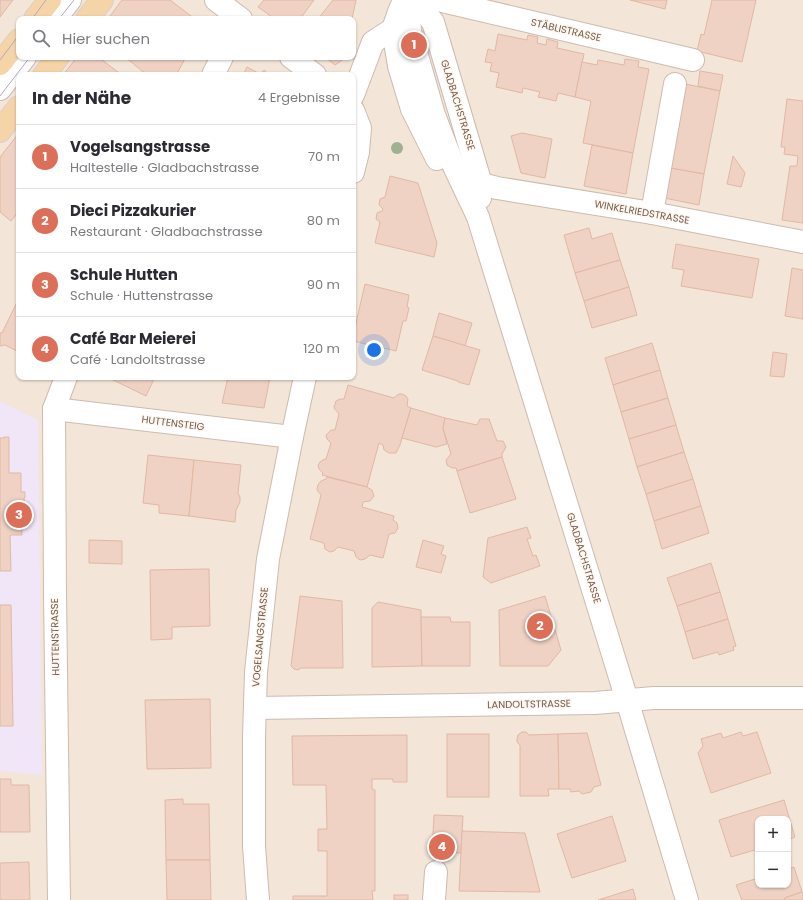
<!DOCTYPE html>
<html lang="de">
<head>
<meta charset="utf-8">
<style>
  body { margin:0; font-family:Poppins,sans-serif; background:#f2f2f3; color:#2b2b33 }
  .controls { position:absolute; right:12px; bottom:12px; display:grid; overflow:hidden; border-radius:8px; box-shadow:0 1px 3px #0004 }
  .controls button { width:36px; height:36px; display:grid; place-items:center; padding:0; border:0; border-bottom:1px solid #e1e1e2; background:#fff; color:#2b2b33; font:20px sans-serif }
  .you { position:absolute; left:374px; top:350px; width:14px; height:14px; margin:-10px; border:3px solid #fff; border-radius:50%; background:#1a73e8; box-shadow:0 0 0 6px #1a73e833 }
  .badge { display:grid; place-items:center; width:26px; height:26px; border-radius:50%; background:#dd6e57; color:#fff; font-size:13px; font-weight:700 }
  .pin { position:absolute; translate:-50% -50%; border:2px solid #fff; box-shadow:0 1px 4px #0006 }
  .list { margin:0; padding:0; list-style:none }
  h2 { display:flex; justify-content:space-between; align-items:center; height:52px; margin:0; padding:0 16px; font-size:17px }
  h2 small { font-size:13px; font-weight:400; color:#7c7c81 }
  .list li { display:grid; grid-template-columns:26px 1fr auto; gap:12px; align-items:center; box-sizing:border-box; height:64px; padding:0 16px; border-top:1px solid #e1e1e2 }
  .list b { display:block; font-size:15px; white-space:nowrap }
  .list p { margin:0; font-size:13px; white-space:nowrap; color:#7c7c81 }
  .list em { font-size:13px; font-style:normal; color:#7c7c81 }
  .icon { flex:none; width:22px; height:22px; fill:none; stroke:currentColor; stroke-width:2; stroke-linecap:round; stroke-linejoin:round }
  .map { position:relative; flex:none; width:803px; height:900px; overflow:hidden }
  .search { position:absolute; background:#fff; box-shadow:0 1px 3px #0004; left:16px; top:16px; width:340px; height:44px; display:flex; align-items:center; gap:10px; box-sizing:border-box; padding:0 14px; border-radius:8px; color:#7c7c81; font-size:15px }
  .panel { position:absolute; background:#fff; box-shadow:0 1px 3px #0004; left:16px; top:72px; width:340px; height:308px; border-radius:8px }
  .map>svg:first-child { display:block }
</style>
</head>
<body>
<div class="map">
<svg width="803" height="900" viewBox="0 0 803 900">
  <rect width="100%" height="100%" fill="#fbf3e9"/>
  <path fill="#f3e5d8" fill-rule="evenodd" d="M0,0H803V900H0ZM19,19H353V57H19ZM19,75H353V377H19ZM758,819H788V885H758Z"/>
  <path fill="#f0e6f8" d="M0,401L38,420L42,775L0,771Z"/>
  <g fill="#efd2c3" stroke="#e1b8a4">
    <path d="M0,0H13L0,17Z"/>
    <path d="M122,0H170L195,19H114L110,16Z"/>
    <path d="M264,0H314L300,19H275L258,7Z"/>
    <path d="M333,0H356L352,19H318Z"/>
    <path d="M630,0H667L665,9Z"/>
    <path d="M712,0H756L742,62L697,51L701,34L704,35Z"/>
    <path d="M498,34L527,40L528,35L538,37L537,43L546,45L547,39L558,42L557,48L584,54L575,97L558,93L556,101L538,97L540,92L523,88L522,93L496,87L499,73L490,71L492,63L485,62L488,49L495,51Z"/>
    <path d="M77,57H98L122,75H63Z"/>
    <path d="M125,57H186L176,75H147Z"/>
    <path d="M325,57H343L341,61L335,65Z"/>
    <path d="M625,59L639,61L638,67L649,69L633,153L583,143L591,101L575,97L582,62L597,65L598,60L624,65Z"/>
    <path d="M247,67L260,74L264,70L270,75H243Z"/>
    <path d="M700,71L723,75L720,91L698,86Z"/>
    <path d="M685,84L720,91L704,174L670,168Z"/>
    <path d="M787,99L803,101V223L782,220L790,166H797L798,156L784,154L785,147H781Z"/>
    <path d="M19,133V211L11,221L0,212V157Z"/>
    <path d="M522,133L552,139L545,178L521,173L511,136Z"/>
    <path d="M592,145L633,153L626,194L584,186Z"/>
    <path d="M733,156L745,173L741,187L727,184Z"/>
    <path d="M670,168L704,174L699,205L664,198Z"/>
    <path d="M390,176L418,183L437,243L434,257L375,243L380,222L376,219L377,213L382,211L383,209L379,205L380,199L385,197Z"/>
    <path d="M589,228L592,239L612,233L620,260L575,273L564,235Z"/>
    <path d="M676,244L759,259L752,298L681,286L684,270L672,268Z"/>
    <path d="M620,260L629,287L584,301L575,273Z"/>
    <path d="M792,268L803,270V319L785,316Z"/>
    <path d="M365,284L409,295L407,307L409,308L406,321H403L396,351L353,341V336Z"/>
    <path d="M629,287L637,315L592,328L584,301Z"/>
    <path d="M19,298V352L5,345L0,346V333H2Z"/>
    <path d="M439,313L472,323L465,346L433,336Z"/>
    <path d="M433,336L480,350L469,385L458,382V381L422,370Z"/>
    <path d="M652,343L660,370L613,385L605,358Z"/>
    <path d="M773,352L787,354L784,377L770,376Z"/>
    <path d="M660,370L668,398L621,412L613,385Z"/>
    <path d="M107,377H157L156,380L154,379L146,396Z"/>
    <path d="M228,377H270L264,408L222,403Z"/>
    <path d="M348,385L394,398L396,396L399,394H402L406,396L408,399L407,406L411,408L400,445L396,453H389L384,450L383,445L379,443L367,487L322,475L323,473L319,469L318,465L320,462L323,460L326,459L331,443L327,439L326,435L331,430H335L339,414L334,408L335,404L336,401L340,399H344Z"/>
    <path d="M668,398L676,425L629,439L621,412Z"/>
    <path d="M411,408L445,418L443,428L447,444L436,447L402,438Z"/>
    <path d="M445,418L477,425L480,419H489L497,441H503L506,447L502,454V457L457,471L456,468H452L447,465L446,460L451,454L443,428Z"/>
    <path d="M676,425L684,452L637,467L629,439Z"/>
    <path d="M4,437H9V473H21V492H25V497L24,498L25,516H21L22,535H10L11,571H0V438H4Z"/>
    <path d="M684,452L693,479L646,494L637,467Z"/>
    <path d="M148,455L194,460L189,516L159,513V505L143,503Z"/>
    <path d="M502,457L516,499L470,513L457,471Z"/>
    <path d="M194,460L241,465L238,493L240,497V502L236,510L235,522L189,516Z"/>
    <path d="M327,477L367,487L372,490L374,496L370,501L363,502L362,507L394,516L393,520L397,523L398,528L395,533L389,534L383,558L370,555L365,559L360,560L356,557L354,551L338,547L334,551L330,552L325,549L324,543L310,539L321,495L317,490L318,485L321,481L326,479Z"/>
    <path d="M693,479L701,506L654,521L646,494Z"/>
    <path d="M701,506L709,533L662,549L654,521Z"/>
    <path d="M527,527L531,538L527,539L533,556L536,555L540,566L491,583L483,577L488,538Z"/>
    <path d="M89,540L122,541V564L89,563Z"/>
    <path d="M423,540L444,546L441,554L446,556L441,573L416,567Z"/>
    <path d="M711,563L720,592L677,606L667,578Z"/>
    <path d="M209,569L210,626L172,627V639L151,640L150,570Z"/>
    <path d="M720,592L728,619L685,632L677,606Z"/>
    <path d="M300,596L342,601L343,668H301L298,670L294,669L291,666Z"/>
    <path d="M545,596L561,650L548,666H500L499,610Z"/>
    <path d="M378,602L421,610L422,666L372,667V608Z"/>
    <path d="M0,605H11L13,726H0Z"/>
    <path d="M421,617H450L451,622H470V666H422Z"/>
    <path d="M728,619L736,646L733,647L734,650L719,655L718,652L693,659L685,632Z"/>
    <path d="M210,699L211,768L147,769L145,700Z"/>
    <path d="M522,732H526L529,735L558,734L559,789H548L549,796H520V745L517,742V739L518,735Z"/>
    <path d="M741,732L743,736L757,732L771,773L711,793L698,753L703,746L701,739L721,733L723,738Z"/>
    <path d="M587,733L601,785L594,787L591,792L582,794L579,791L571,792L570,789H559L558,734Z"/>
    <rect x="447" y="734" width="42" height="63"/>
    <path d="M407,735V782H393V779H372V789L375,790V891H372L373,900H293V896H327V851H318V829H327L326,785H293L292,736Z"/>
    <path d="M0,779H11V785H29L30,832H0Z"/>
    <path d="M183,799V804H209L210,860H166L165,800Z"/>
    <path d="M784,800L795,837L788,840V819H758V849L731,857L719,820Z"/>
    <path d="M434,815L463,816L461,853L432,852Z"/>
    <path d="M612,816L626,861L572,878L557,834Z"/>
    <path d="M462,831L525,833L540,892L459,891Z"/>
    <path d="M166,860H210L211,900H167Z"/>
    <path d="M29,862L30,900H0V863Z"/>
    <path d="M794,867L802,892L785,898V900H742L736,885L758,878V885H788V869Z"/>
    <path d="M633,889L636,900H598Z"/>
    <path d="M802,892L803,894V900H785V898Z"/>
    <rect x="394" y="895" width="14" height="5"/>
  </g>
  <g fill="none" stroke-linecap="round" stroke-linejoin="round">
    <defs>
      <g id="minor">
        <path d="M216,0L241,19"/>
        <path d="M404,0L399,12L393,29L399,66L412,109L437,159"/>
        <path d="M408,0L410,31L434,115L452,162L478,217L627,700L687,900"/>
        <path d="M414,0L433,22L481,184L480,198"/>
        <path d="M438,0L693,60"/>
        <path d="M55,19L70,0"/>
        <path d="M291,57L315,75"/>
        <path d="M213,75L222,57"/>
        <path d="M0,89L25,57"/>
        <path d="M353,95L373,42L393,29"/>
        <path d="M353,110L360,128L358,152L353,172"/>
        <path d="M481,184L497,188L652,213L803,242"/>
        <path d="M652,213L675,84"/>
        <path d="M54,409L292,437"/>
        <path d="M255,708L595,703L654,698H803"/>
        <path d="M59,900L55,594L54,409L66,377"/>
        <path d="M258,900L254,846V737L256,672L268,559L292,437L305,377"/>
        <path d="M434,900L436,872"/>
      </g>
      <g id="major">
        <path d="M35,19L50,0"/>
        <path d="M87,19L102,0"/>
        <path d="M0,64L19,40"/>
        <path d="M44,75L58,57"/>
        <path d="M0,131L19,107"/>
      </g>
    </defs>
    <use href="#minor" stroke="#cdbbb0" stroke-width="24"/>
    <use href="#major" stroke="#d8d1cd" stroke-width="24"/>
    <use href="#minor" stroke="#fff" stroke-width="22"/>
    <use href="#major" stroke="#f5d4a7" stroke-width="22"/>
    <g stroke="#b6a7c5" stroke-width="1">
      <path d="M32,19L46,0"/>
      <path d="M59,19L74,0"/>
      <path d="M0,60L19,35"/>
      <path d="M0,96L30,57"/>
    </g>
  </g>
  <circle fill="#a1b090" cx="397" cy="148" r="6"/>
  <g text-anchor="middle" dominant-baseline="central" stroke-width="3" stroke-linejoin="round" paint-order="stroke">
    <g font-size="10" fill="#755a4e" stroke="#fef8f0">
      <text transform="translate(566 30) rotate(13)">STÄBLISTRASSE</text>
      <text transform="translate(458 105) rotate(73)">GLADBACHSTRASSE</text>
      <text transform="translate(642 212) rotate(10)">WINKELRIEDSTRASSE</text>
      <text transform="translate(173 423) rotate(7)">HUTTENSTEIG</text>
      <text transform="translate(584 558) rotate(73)">GLADBACHSTRASSE</text>
      <text transform="translate(55 637) rotate(-91)">HUTTENSTRASSE</text>
      <text transform="translate(260 637) rotate(-85)">VOGELSANGSTRASSE</text>
      <text transform="translate(529 704) rotate(-1)">LANDOLTSTRASSE</text>
    </g>
  </g>
</svg>
<div class="controls">
<button>+</button>
<button>−</button>
</div>
<div class="you"></div>
<div class="pin badge" style="left:414px;top:45px">1</div>
<div class="pin badge" style="left:540px;top:626px">2</div>
<div class="pin badge" style="left:19px;top:515px">3</div>
<div class="pin badge" style="left:442px;top:847px">4</div>
<div class="search"><svg class="icon" aria-label="search" viewBox="0 0 24 24"><circle cx="10" cy="10" r="6"/><path d="M15 15l6 6"/></svg>Hier suchen</div>
<section class="panel">
<h2>In der Nähe<small>4 Ergebnisse</small></h2>
<ul class="list">
<li><span class="badge">1</span><div><b>Vogelsangstrasse</b><p>Haltestelle · Gladbachstrasse</p></div><em>70 m</em></li>
<li><span class="badge">2</span><div><b>Dieci Pizzakurier</b><p>Restaurant · Gladbachstrasse</p></div><em>80 m</em></li>
<li><span class="badge">3</span><div><b>Schule Hutten</b><p>Schule · Huttenstrasse</p></div><em>90 m</em></li>
<li><span class="badge">4</span><div><b>Café Bar Meierei</b><p>Café · Landoltstrasse</p></div><em>120 m</em></li>
</ul>
</section>
</div>
</body>
</html>
